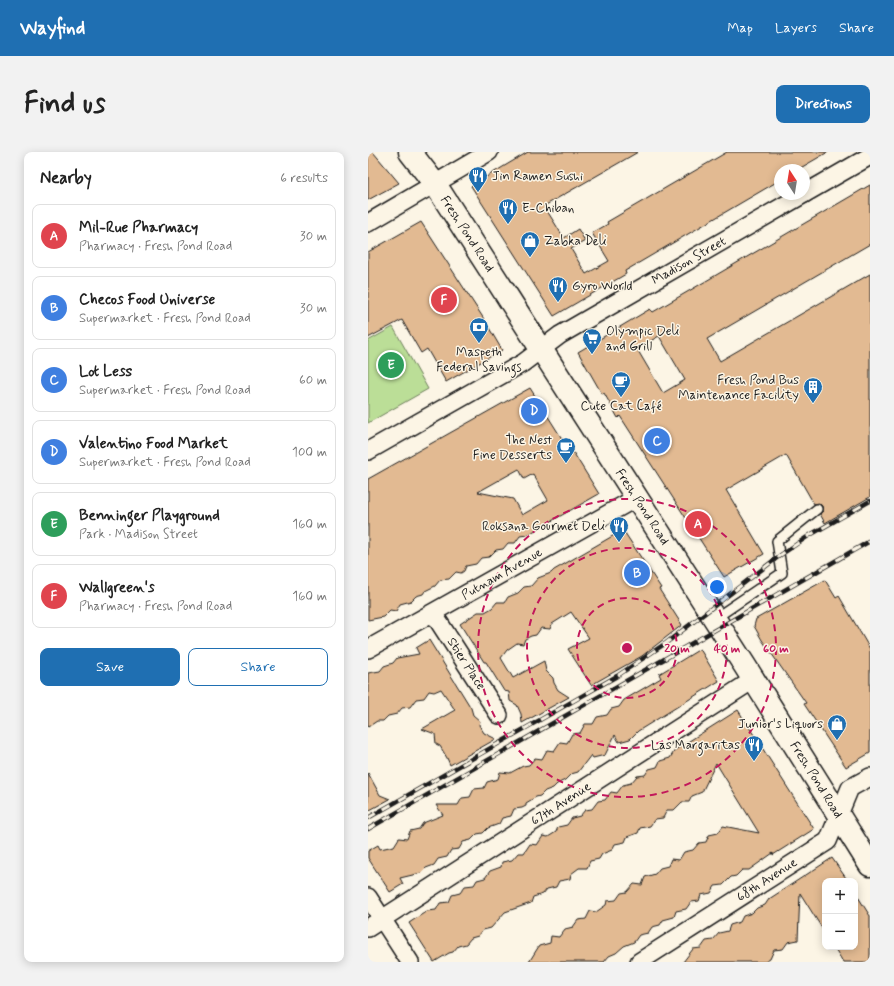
<!DOCTYPE html>
<html lang="en">
<head>
<meta charset="utf-8">
<style>
  body { margin:0; font-family:Mynerve,sans-serif; background:#f2f2f2; color:#222 }
  .controls { position:absolute; right:12px; bottom:12px; display:grid; overflow:hidden; border-radius:8px; box-shadow:0 2px 10px #0003 }
  .controls button { width:36px; height:36px; display:grid; place-items:center; padding:0; border:0; border-bottom:1px solid #e0e0e0; background:#fff; color:#222; font:20px sans-serif }
  .compass { position:absolute; left:406px; top:12px; width:36px; height:36px; border-radius:50%; background:#fff; box-shadow:0 2px 10px #0003; rotate:348deg }
  .you { position:absolute; left:349px; top:435px; width:14px; height:14px; margin:-10px; border:3px solid #fff; border-radius:50%; background:#1a73e8; box-shadow:0 0 0 6px #1a73e833 }
  .badge { display:grid; place-items:center; width:26px; height:26px; border-radius:50%; background:#1f6fb2; color:#fff; font-size:13px; font-weight:700 }
  .pin { position:absolute; translate:-50% -50%; border:2px solid #fff; box-shadow:0 1px 4px #0006 }
  .list { margin:0; padding:0; list-style:none }
  h2 { display:flex; justify-content:space-between; align-items:center; height:52px; margin:0; padding:0 16px; font-size:17px }
  h2 small { font-size:13px; font-weight:400; color:#767676 }
  .list li { display:grid; grid-template-columns:26px 1fr auto; gap:12px; align-items:center; box-sizing:border-box; height:64px; margin:0 8px 8px; padding:0 8px; border:1px solid #e0e0e0; border-radius:8px }
  .list b { display:block; font-size:15px; white-space:nowrap }
  .list p { margin:0; font-size:13px; white-space:nowrap; color:#767676 }
  .list em { font-size:13px; font-style:normal; color:#767676 }
  .actions { display:flex; gap:8px; padding:12px 16px }
  .actions a { flex:1; padding:9px 0; border:1px solid #1f6fb2; border-radius:8px; text-align:center; font-size:14px; color:#1f6fb2 }
  .actions .main { background:#1f6fb2; color:#fff }
  .map { position:relative; flex:none; width:502px; height:810px; overflow:hidden; border-radius:8px }
  header { display:flex; align-items:center; gap:24px; box-sizing:border-box; height:56px; padding:0 20px; background:#1f6fb2; color:#fff }
  header strong { font-size:19px }
  nav { display:flex; gap:22px; margin-inline-start:auto; font-size:14px }
  .intro { display:flex; align-items:center; justify-content:space-between; box-sizing:border-box; height:96px; padding:0 24px }
  h1 { margin:0; font-size:28px }
  .button { padding:10px 18px; border-radius:8px; background:#1f6fb2; color:#fff; font-size:14px; font-weight:700 }
  main { display:flex; gap:24px; padding:0 24px }
  aside { flex:1; background:#fff; border-radius:8px; box-shadow:0 2px 10px #0003 }
  .map>svg:first-child { display:block }
</style>
</head>
<body>
<header>
<strong>Wayfind</strong>
<nav><a>Map</a><a>Layers</a><a>Share</a></nav>
</header>
<div class="intro"><h1>Find us</h1><a class="button">Directions</a></div>
<main>
<aside>
<h2>Nearby<small>6 results</small></h2>
<ul class="list">
<li><span class="badge" style="background:#e0444e">A</span><div><b>Mil-Rue Pharmacy</b><p>Pharmacy · Fresh Pond Road</p></div><em>30 m</em></li>
<li><span class="badge" style="background:#3f7fe0">B</span><div><b>Checos Food Universe</b><p>Supermarket · Fresh Pond Road</p></div><em>30 m</em></li>
<li><span class="badge" style="background:#3f7fe0">C</span><div><b>Lot Less</b><p>Supermarket · Fresh Pond Road</p></div><em>60 m</em></li>
<li><span class="badge" style="background:#3f7fe0">D</span><div><b>Valentino Food Market</b><p>Supermarket · Fresh Pond Road</p></div><em>100 m</em></li>
<li><span class="badge" style="background:#2e9e5b">E</span><div><b>Benninger Playground</b><p>Park · Madison Street</p></div><em>160 m</em></li>
<li><span class="badge" style="background:#e0444e">F</span><div><b>Wallgreen's</b><p>Pharmacy · Fresh Pond Road</p></div><em>160 m</em></li>
</ul>
<div class="actions"><a class="main">Save</a><a>Share</a></div>
</aside>
<div class="map">
<svg width="502" height="810" viewBox="0 0 502 810">
  <rect width="100%" height="100%" fill="#fcf5e5"/>
  <filter id="ink" filterUnits="userSpaceOnUse"><feTurbulence type="fractalNoise" baseFrequency=".025" numOctaves="2"/><feDisplacementMap in="SourceGraphic" scale="8" xChannelSelector="R" yChannelSelector="G"/><feConvolveMatrix kernelMatrix="1 2 1 2 8 2 1 2 1" color-interpolation-filters="sRGB"/></filter>
  <g filter="url(#ink)">
    <path fill="#bbde97" stroke="#6c7d5a" d="M25,175L60,237L0,271V189Z"/>
    <g fill="#e2ba92" stroke="#1c1c1c" fill-rule="evenodd">
      <path d="M0,0H5L31,31L0,48Z"/>
      <path d="M160,0H270L176,54L196,86L210,77L217,89L203,97L218,122L241,109L224,81L240,72L239,70L359,0H460L429,18H412V28L257,119L258,122L186,164L103,34Z"/>
      <path d="M502,33V92L339,187L352,209L502,122V345L457,371L452,362L455,359L454,354L451,351L446,352L418,303L358,338L396,402L356,425L252,264L250,266L236,241L234,242L210,200L282,157L285,160ZM291,184L317,228L295,241L269,197Z"/>
      <path d="M53,70L114,164L134,198L78,230L59,197L53,201L34,168L0,186V100Z"/>
      <path d="M162,236L203,301L205,300L231,342L159,383L152,384L147,391H140L135,397L128,398L121,405L113,406L108,412L98,414L96,419L93,421L88,420L81,427L72,428L67,434L57,439L55,442L48,444L43,449L32,452L28,459L22,458L15,465L0,468V327ZM151,317L156,327L165,322L180,348L154,363L145,347L110,340Z"/>
      <path d="M255,378L293,436L291,437L314,473L274,504L223,533L200,497L221,486L203,460L184,472L182,477L173,476L168,483L163,484L157,487L155,492L149,491L139,498L133,506L145,526L176,509L178,519L185,526L186,531L190,538L201,545L154,571L153,562L149,553L142,549L141,540L136,539L118,510H116L92,472L110,460H117L124,456L129,450H137L140,445L150,441L156,435L163,434L170,426L183,421L186,418Z"/>
      <path d="M457,428L468,446L471,444L502,497V601L478,615L436,552L438,551L394,488L386,474L388,467Z"/>
      <path d="M61,488L103,556L105,563L112,569L111,573L116,581L128,587L82,613L79,606L72,594L68,592L67,582L54,577L87,558L73,537L66,540L61,539L56,546L48,547L42,555L34,556L29,562L20,564L15,569H9L0,575V521L12,519L16,514L25,511L29,506L51,502L48,496Z"/>
      <path d="M332,497L351,529L270,579L262,587L251,590L247,583L237,603L225,606L223,603L210,620L203,622L197,628L189,632L185,636L177,639L172,644L168,645L158,651V654L154,656L146,657L143,664L134,666L131,672L120,676L115,681L109,682L103,688L95,690L91,697L83,698L79,705L70,707L66,713L58,716L53,721L32,726L35,732L22,740L0,706V699L10,693L12,697L26,694L31,686L39,687L42,679L51,677L55,671L75,663L68,653H90L94,646L102,645L106,637L116,636L119,630L130,627L132,620L142,621L155,614L161,613L167,606L174,607L179,598L186,599L192,590L199,591L204,582L212,581L217,572H225L229,565L239,563L243,557L251,555L256,548L293,526L291,522Z"/>
      <path d="M370,558L446,677L405,703V701L381,718H374L368,724L363,725L355,733L347,734L343,741L333,743L331,749L323,750L318,757L308,759L306,765L295,768L292,773L284,775L280,781L271,783L266,790L256,794L248,801L241,804L236,810H161L171,794L182,791L183,784L191,785L197,777L205,775L210,768L218,767L222,759L228,760L238,753L239,749L248,748L253,741L259,740L266,732L274,733L277,725L287,722L292,716L300,714L303,707L311,708L316,700L325,698L331,691L338,690L341,683L350,681L355,674L391,681L348,611L334,640L324,644L321,650H314L306,658H299L295,666L287,667L282,674L272,676L270,681L259,685L257,690L247,692L244,698L234,702L231,707L222,709L219,716H211L203,722L202,727L191,729L188,735L179,737L175,742L165,745L163,751L137,760L123,776L115,778L110,784L103,786L98,792L90,794L85,800L81,801L66,810L41,771L59,759L68,758L72,751L81,750L84,743L92,741L97,734L106,733L109,728L117,726L122,719L133,715L134,710L144,708L150,701H156L162,692L169,693L175,684L180,685L188,680L190,675L199,673L204,666L212,664L217,658L224,657L230,649L237,648L243,640L249,641L255,633L263,631L269,624L277,623L281,617L289,615L292,609L302,606L307,598Z"/>
      <path d="M0,621L12,643L22,647L0,659Z"/>
      <path d="M464,706L480,729H457V781L432,741L430,788L420,790L415,797L406,798L402,807L397,810H315L325,797L333,796L338,789L345,788L351,781L360,779L362,773L372,770L375,764L384,761L389,756L397,753L401,747Z"/>
      <path d="M487,740L502,764V810H475L466,795H487Z"/>
    </g>
    <g fill="none" stroke-linecap="round" stroke-linejoin="round">
      <defs>
        <path id="service" d="M346,467L414,421L409,389L449,357"/>
        <g id="minor">
          <path d="M436,42L502,4"/>
          <path d="M0,71L121,0"/>
          <path d="M0,299L155,211L192,183L436,42"/>
          <path d="M65,461L131,563"/>
          <path d="M0,497L268,346"/>
          <path d="M0,745L42,810"/>
          <path d="M0,776L385,528"/>
          <path d="M271,810L460,689L482,636L502,625"/>
        </g>
        <path id="secondary" d="M42,0L67,32L377,514L502,713"/>
      </defs>
      <use href="#service" stroke="#1c1c1c" stroke-width="12"/>
      <use href="#minor" stroke="#1c1c1c" stroke-width="20"/>
      <use href="#secondary" stroke="#1c1c1c" stroke-width="25"/>
      <use href="#service" stroke="#fcf5e5" stroke-width="9"/>
      <use href="#minor" stroke="#fcf5e5" stroke-width="17"/>
      <use href="#secondary" stroke="#fcf5e5" stroke-width="22"/>
      <defs>
        <g id="rail">
          <path d="M0,666L249,524L298,491L414,402L442,383L502,349"/>
          <path d="M0,677L502,389"/>
        </g>
      </defs>
      <use href="#rail" stroke="#1c1c1c" stroke-width="4.5"/>
      <use href="#rail" stroke="#fcf5e5" stroke-width="3" stroke-dasharray="9" stroke-linecap="butt"/>
    </g>
  </g>
  <g fill="none" stroke="#c2185b" stroke-width="2" stroke-dasharray="7 5">
    <circle cx="259" cy="496" r="50"/>
    <circle cx="259" cy="496" r="100"/>
    <circle cx="259" cy="496" r="149"/>
  </g>
  <defs>
    <symbol id="restaurant-pin" viewBox="-11 -11 22 30"><path d="M0 17L-7.5 6A9.5 9.5 0 1 1 7.5 6Z" fill="#1f6fb2" stroke="#fcf5e5"/><path d="M-5-6h1v4h1v-4h1v4h1v-4h1v5L-1.5 .5V6h-2V.5L-5-1ZM5-6V6H3V1.5H1.5Q1.5-4 5-6Z" fill="#fff"/></symbol>
    <symbol id="shop-pin" viewBox="-11 -11 22 30"><path d="M0 17L-7.5 6A9.5 9.5 0 1 1 7.5 6Z" fill="#1f6fb2" stroke="#fcf5e5"/><path d="M-5-2.5h2.3a2.7 3.5 0 0 1 5.4 0H5L5.5 6h-11ZM-1.5-2.5h3a1.5 2.3 0 0 0-3 0Z" fill="#fff"/></symbol>
    <symbol id="bank-pin" viewBox="-11 -11 22 30"><path d="M0 17L-7.5 6A9.5 9.5 0 1 1 7.5 6Z" fill="#1f6fb2" stroke="#fcf5e5"/><path d="M-6-4H6V4H-6ZM0-2.3a2.3 2.3 0 1 0 0 4.6a2.3 2.3 0 1 0 0-4.6Z" fill="#fff"/></symbol>
    <symbol id="supermarket-pin" viewBox="-11 -11 22 30"><path d="M0 17L-7.5 6A9.5 9.5 0 1 1 7.5 6Z" fill="#1f6fb2" stroke="#fcf5e5"/><path d="M-6-5.5h2.5l.6 2H6L4.5 2H-2.5L-4.4-4H-6ZM-1.5 3.2a1.3 1.3 0 1 0 .1 0ZM3 3.2a1.3 1.3 0 1 0 .1 0Z" fill="#fff"/></symbol>
    <symbol id="cafe-pin" viewBox="-11 -11 22 30"><path d="M0 17L-7.5 6A9.5 9.5 0 1 1 7.5 6Z" fill="#1f6fb2" stroke="#fcf5e5"/><path d="M-5.5-4.5H6V0H3Q3 3.5 0 3.5H-2.5Q-5.5 3.5-5.5 0ZM3-3.2v2h1.7v-2ZM-6 4.5H4V6H-6Z" fill="#fff"/></symbol>
    <symbol id="building-pin" viewBox="-11 -11 22 30"><path d="M0 17L-7.5 6A9.5 9.5 0 1 1 7.5 6Z" fill="#1f6fb2" stroke="#fcf5e5"/><path d="M-4-6H4V6H1V3H-1V6H-4ZM-2.5-4.3h1.7v1.8h-1.7ZM.8-4.3h1.7v1.8H.8ZM-2.5-1h1.7V.8h-1.7ZM.8-1h1.7V.8H.8Z" fill="#fff"/></symbol>
  </defs>
  <g fill-rule="evenodd">
    <use href="#restaurant-pin" x="99" y="13" width="22" height="30"/>
    <use href="#restaurant-pin" x="129" y="45" width="22" height="30"/>
    <use href="#shop-pin" x="151" y="78" width="22" height="30"/>
    <use href="#restaurant-pin" x="179" y="123" width="22" height="30"/>
    <use href="#bank-pin" x="100" y="164" width="22" height="30"/>
    <use href="#supermarket-pin" x="213" y="175" width="22" height="30"/>
    <use href="#cafe-pin" x="242" y="218" width="22" height="30"/>
    <use href="#building-pin" x="434" y="224" width="22" height="30"/>
    <use href="#cafe-pin" x="187" y="284" width="22" height="30"/>
    <use href="#restaurant-pin" x="240" y="363" width="22" height="30"/>
    <use href="#shop-pin" x="458" y="561" width="22" height="30"/>
    <use href="#restaurant-pin" x="375" y="582" width="22" height="30"/>
  </g>
  <g text-anchor="middle" dominant-baseline="central" stroke-width="3" stroke-linejoin="round" paint-order="stroke">
    <g font-size="13" fill="#1c1c1c" stroke="#fcf5e5" text-anchor="start">
      <text x="124" y="24">Jin Ramen Sushi</text>
      <text x="154" y="56">E-Chiban</text>
      <text x="176" y="89">Zabka Deli</text>
      <text x="204" y="134">Gyro World</text>
      <text x="238" y="179">Olympic Deli<tspan x="238" dy="15">and Grill</tspan></text>
      <text x="111" y="200" text-anchor="middle">Maspeth<tspan x="111" dy="15">Federal Savings</tspan></text>
      <text x="431" y="228" text-anchor="end">Fresh Pond Bus<tspan x="431" dy="15">Maintenance Facility</tspan></text>
      <text x="253" y="254" text-anchor="middle">Cute Cat Café</text>
      <text x="184" y="288" text-anchor="end">The Nest<tspan x="184" dy="15">Fine Desserts</tspan></text>
      <text x="237" y="374" text-anchor="end">Roksana Gourmet Deli</text>
      <text x="455" y="572" text-anchor="end">Junior's Liquors</text>
      <text x="372" y="593" text-anchor="end">Las Margaritas</text>
    </g>
    <g font-size="13" fill="#1c1c1c" stroke="#fcf5e5">
      <text transform="translate(99 82) rotate(57)">Fresh Pond Road</text>
      <text transform="translate(321 109) rotate(-30)">Madison Street</text>
      <text transform="translate(274 355) rotate(57)">Fresh Pond Road</text>
      <text transform="translate(134 422) rotate(-30)">Putnam Avenue</text>
      <text transform="translate(98 512) rotate(57)">Stier Place</text>
      <text transform="translate(448 628) rotate(58)">Fresh Pond Road</text>
      <text transform="translate(193 652) rotate(-33)">67th Avenue</text>
      <text transform="translate(399 728) rotate(-33)">68th Avenue</text>
    </g>
  </g>
  <circle cx="259" cy="496" r="6" fill="#c2185b" stroke="#fcf5e5" stroke-width="2"/>
  <g font-size="12" text-anchor="middle" font-weight="bold" fill="#c2185b" stroke="#fcf5e5" stroke-width="3" stroke-linejoin="round" paint-order="stroke">
    <text x="309" y="500">20 m</text>
    <text x="359" y="500">40 m</text>
    <text x="408" y="500">60 m</text>
  </g>
</svg>
<div class="controls">
<button>+</button>
<button>−</button>
</div>
<svg class="compass" viewBox="-18 -18 36 36"><path d="M0-13l5 13h-10z" fill="#e53935"/><path d="M0 13l5-13h-10z" fill="#767676"/></svg>
<div class="you"></div>
<div class="pin badge" style="left:330px;top:372px;background:#e0444e">A</div>
<div class="pin badge" style="left:269px;top:421px;background:#3f7fe0">B</div>
<div class="pin badge" style="left:289px;top:289px;background:#3f7fe0">C</div>
<div class="pin badge" style="left:166px;top:259px;background:#3f7fe0">D</div>
<div class="pin badge" style="left:23px;top:213px;background:#2e9e5b">E</div>
<div class="pin badge" style="left:76px;top:148px;background:#e0444e">F</div>
</div>
</main>
</body>
</html>
